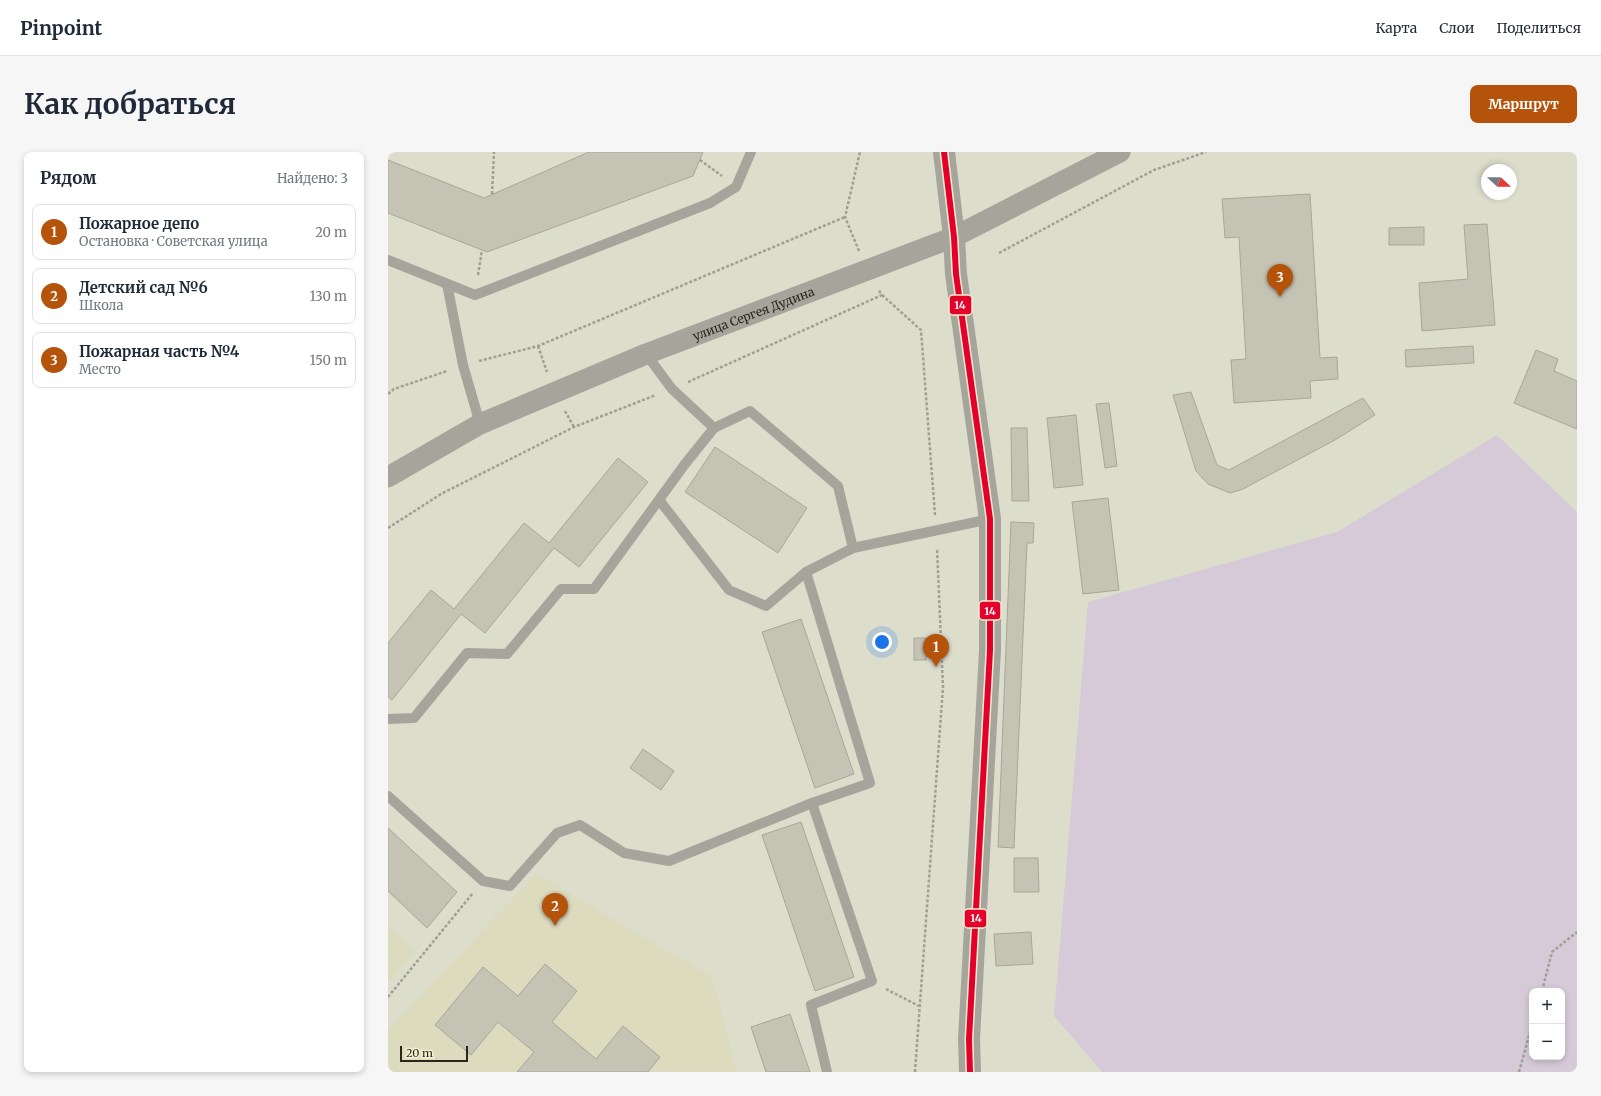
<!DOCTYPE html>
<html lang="ru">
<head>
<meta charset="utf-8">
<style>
  body { margin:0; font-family:Merriweather,serif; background:#f6f6f7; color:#1f2937 }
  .controls { position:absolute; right:12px; bottom:12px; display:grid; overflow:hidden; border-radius:8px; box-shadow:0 2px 6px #0003 }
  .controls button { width:36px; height:36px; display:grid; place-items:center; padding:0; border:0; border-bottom:1px solid #e0e1e3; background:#fff; color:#1f2937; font:20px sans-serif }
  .compass { position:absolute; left:1093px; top:12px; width:36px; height:36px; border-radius:50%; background:#fff; box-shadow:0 2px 6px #0003; rotate:112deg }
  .scale { position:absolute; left:12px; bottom:10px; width:68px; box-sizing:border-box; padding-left:4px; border:2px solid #28271b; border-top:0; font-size:11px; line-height:14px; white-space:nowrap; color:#28271b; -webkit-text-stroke:3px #f2f0d1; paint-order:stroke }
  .you { position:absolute; left:494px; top:490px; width:14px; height:14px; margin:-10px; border:3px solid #fff; border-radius:50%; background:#1a73e8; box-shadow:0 0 0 6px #1a73e833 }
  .badge { display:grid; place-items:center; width:26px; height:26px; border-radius:50%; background:#b45309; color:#fff; font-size:13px; font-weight:700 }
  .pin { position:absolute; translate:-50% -33px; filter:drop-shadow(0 1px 2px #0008) }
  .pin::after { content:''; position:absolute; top:21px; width:14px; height:12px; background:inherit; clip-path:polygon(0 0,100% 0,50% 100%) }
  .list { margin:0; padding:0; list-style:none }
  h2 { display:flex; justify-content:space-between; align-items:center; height:52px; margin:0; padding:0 16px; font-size:17px }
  h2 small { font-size:13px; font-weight:400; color:#747a83 }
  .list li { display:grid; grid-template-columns:26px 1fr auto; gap:12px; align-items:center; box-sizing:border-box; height:56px; margin:0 8px 8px; padding:0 8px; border:1px solid #e0e1e3; border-radius:8px }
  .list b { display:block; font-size:15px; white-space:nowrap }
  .list p { margin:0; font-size:13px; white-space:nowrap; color:#747a83 }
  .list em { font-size:13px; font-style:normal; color:#747a83 }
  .map { position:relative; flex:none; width:1189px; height:920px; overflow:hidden; border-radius:8px }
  header { display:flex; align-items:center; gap:24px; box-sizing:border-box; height:56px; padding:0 20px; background:#fff; border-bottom:1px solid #e0e1e3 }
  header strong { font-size:19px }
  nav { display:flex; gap:22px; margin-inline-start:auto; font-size:14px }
  .intro { display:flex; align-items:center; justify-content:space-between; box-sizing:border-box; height:96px; padding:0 24px }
  h1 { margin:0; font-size:28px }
  .button { padding:10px 18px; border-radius:8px; background:#b45309; color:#fff; font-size:14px; font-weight:700 }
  main { display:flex; gap:24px; padding:0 24px }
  aside { flex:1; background:#fff; border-radius:8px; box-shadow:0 2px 6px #0003 }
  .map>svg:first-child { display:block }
</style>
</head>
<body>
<header>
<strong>Pinpoint</strong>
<nav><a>Карта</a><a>Слои</a><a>Поделиться</a></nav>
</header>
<div class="intro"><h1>Как добраться</h1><a class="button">Маршрут</a></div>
<main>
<aside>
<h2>Рядом<small>Найдено: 3</small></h2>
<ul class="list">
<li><span class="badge">1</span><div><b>Пожарное депо</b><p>Остановка · Советская улица</p></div><em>20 m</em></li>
<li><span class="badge">2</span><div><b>Детский сад №6</b><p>Школа</p></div><em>130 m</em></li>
<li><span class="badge">3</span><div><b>Пожарная часть №4</b><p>Место</p></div><em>150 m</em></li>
</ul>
</aside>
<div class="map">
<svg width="1189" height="920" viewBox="0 0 1189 920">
  <rect width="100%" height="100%" fill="#ddc"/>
  <g fill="#dcdbbe">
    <path d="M148,722L324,825L349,920H0V878Z"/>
    <path d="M0,774L26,799L0,831Z"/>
  </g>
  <path fill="#d7cad8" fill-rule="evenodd" d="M1109,283L1189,360V920H714L666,864L700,450L949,380ZM1144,839H1174V905H1144Z"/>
  <g fill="#c5c4b4" stroke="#a7a799">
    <path d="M201,0H315L305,24L99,100L0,61V8L96,46Z"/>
    <path d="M922,42L932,206L949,205L950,227L922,229L923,246L846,251L843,208L858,207L851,85L837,86L834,47Z"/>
    <path d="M1099,72L1107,173L1034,179L1031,131L1080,127L1076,73Z"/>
    <path d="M1036,75V93H1001V76Z"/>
    <path d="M1085,194L1086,211L1018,215L1017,198Z"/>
    <path d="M1148,198L1170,207L1166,219L1189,229V277L1126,251Z"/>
    <path d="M803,240L829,313L841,318L975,246L987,263L947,288L855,337L842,341L820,332L808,319L785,243Z"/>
    <path d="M721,251L729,314L717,316L708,252Z"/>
    <path d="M688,263L695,333L666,336L659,266Z"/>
    <path d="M623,276H639L641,349H624Z"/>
    <path d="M327,295L419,356L390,401L297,340Z"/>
    <path d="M230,306L260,330L191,415L166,396L97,481L73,462L4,548L0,545V491L43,438L66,457L136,371L161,391Z"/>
    <path d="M720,346L731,438L695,442L684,350Z"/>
    <path d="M623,370L646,371L645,391H639L626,696L610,695Z"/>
    <path d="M413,467L466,622L427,636L374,480Z"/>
    <rect x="526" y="486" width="12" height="22"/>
    <path d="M255,597L286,619L273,638L242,616Z"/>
    <path d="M413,670L466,825L427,839L374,683Z"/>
    <path d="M0,676L69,740L39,776L0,739Z"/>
    <path d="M626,706H650L651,740H626Z"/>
    <path d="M643,780L645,812L608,814L606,782Z"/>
    <path d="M157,812L189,839L164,870L208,907L235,874L272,905L260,920H129L146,900L110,870L83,903L47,873L95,815L130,844Z"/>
    <path d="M402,862L422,920H378L363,875Z"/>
  </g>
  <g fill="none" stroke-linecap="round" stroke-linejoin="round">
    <g stroke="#9f9f96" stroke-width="2.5" stroke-dasharray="3 2" stroke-linecap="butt">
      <path d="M312,8L334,24"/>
      <path d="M104,42L106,0"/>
      <path d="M471,99L457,65L472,0"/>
      <path d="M611,101L766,18L818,0"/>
      <path d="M90,123L94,98"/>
      <path d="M494,143L533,178L547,363"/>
      <path d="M150,194L159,220"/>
      <path d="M91,209L150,194L457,65"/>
      <path d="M300,230L494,143L490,137"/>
      <path d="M0,242L6,237L59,219"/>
      <path d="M177,259L186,275"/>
      <path d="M0,376L53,342L186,275L268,243"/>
      <path d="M498,837L531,854"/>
      <path d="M1154,839L1164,800L1189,780"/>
      <path d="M0,845L85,741"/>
      <path d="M527,920L555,535L549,396"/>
      <path d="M1131,920L1144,873"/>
    </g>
    <g stroke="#a5a59c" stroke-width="10">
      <path d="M0,108L87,143L322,51L348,35L363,0"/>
      <path d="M59,132L75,213L92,272"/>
      <path d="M258,202L284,237L326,276"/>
      <path d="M272,349L341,438L378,454L418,420L465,396L602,367"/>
      <path d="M418,420L482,631L424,651L484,829L423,853L439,920"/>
      <path d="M0,567L26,566L79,501L119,502L173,437H206L297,312L326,276L362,259L450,334L465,396"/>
      <path d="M0,644L95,729L122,734L169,681L192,673L236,701L281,709L424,651"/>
    </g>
    <path stroke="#a5a59c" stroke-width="21" id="s1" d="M0,325L92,272L258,202L566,85L732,0"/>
    <path stroke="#a5a59c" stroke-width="22" d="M556,0L566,85L568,122L602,367V498L581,887L582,920"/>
    <defs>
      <path id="bus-1" d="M556,0L566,85L568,122L602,367V498L581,887L582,920"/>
    </defs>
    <use href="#bus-1" stroke="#f2f0d1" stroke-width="9"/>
    <use href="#bus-1" stroke="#e4002b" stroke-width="6"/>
  </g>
  <g text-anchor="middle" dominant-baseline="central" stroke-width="3" stroke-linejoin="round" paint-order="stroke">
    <g font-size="12" fill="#28271b" stroke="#f2f0d1">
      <text stroke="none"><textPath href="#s1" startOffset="401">улица Сергея Дудина</textPath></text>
    </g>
  </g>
  <g stroke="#f2f0d1" stroke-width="1.5">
    <rect x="561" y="143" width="23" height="20" rx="4" fill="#e4002b"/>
    <rect x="591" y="449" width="22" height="19" rx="4" fill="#e4002b"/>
    <rect x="576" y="757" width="23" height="19" rx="4" fill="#e4002b"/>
  </g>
  <g font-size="11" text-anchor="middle" font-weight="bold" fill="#fff">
    <text x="572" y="157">14</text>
    <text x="602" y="463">14</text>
    <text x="588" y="770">14</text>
  </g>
</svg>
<div class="controls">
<button>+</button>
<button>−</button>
</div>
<svg class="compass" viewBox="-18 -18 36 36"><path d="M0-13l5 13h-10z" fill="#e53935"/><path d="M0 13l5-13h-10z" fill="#747a83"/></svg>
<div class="scale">20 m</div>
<div class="you"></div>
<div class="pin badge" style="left:548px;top:515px">1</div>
<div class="pin badge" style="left:167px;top:774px">2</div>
<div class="pin badge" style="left:892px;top:145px">3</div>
</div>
</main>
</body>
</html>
